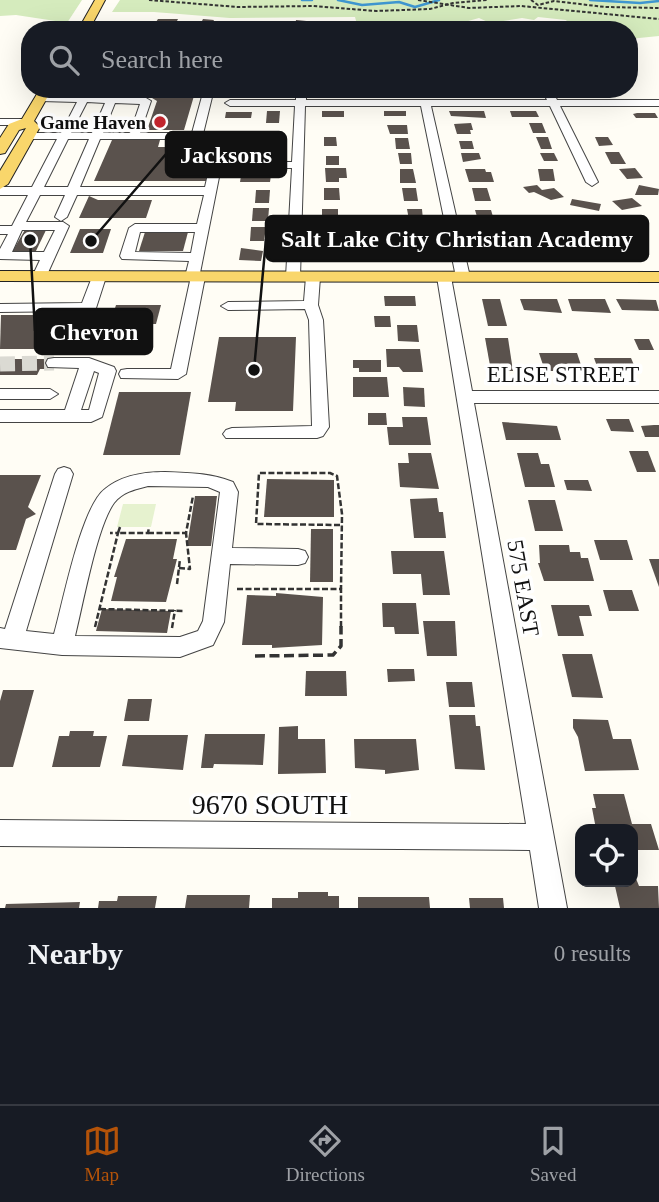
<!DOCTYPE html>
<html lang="en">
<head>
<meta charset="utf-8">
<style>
  body { margin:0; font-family:"Times New Roman",serif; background:#20242c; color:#f1f3f6 }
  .controls { position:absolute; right:21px; bottom:21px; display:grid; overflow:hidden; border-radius:14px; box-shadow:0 7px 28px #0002 }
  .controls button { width:63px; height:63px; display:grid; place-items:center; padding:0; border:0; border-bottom:2px solid #363941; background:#171b24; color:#f1f3f6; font:35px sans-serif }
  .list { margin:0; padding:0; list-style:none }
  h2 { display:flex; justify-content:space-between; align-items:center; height:91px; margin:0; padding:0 28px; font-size:30px }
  h2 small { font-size:23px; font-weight:400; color:#9ea1a6 }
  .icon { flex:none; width:38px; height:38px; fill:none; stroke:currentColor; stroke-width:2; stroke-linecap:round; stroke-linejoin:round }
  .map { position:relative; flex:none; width:659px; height:908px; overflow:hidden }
  .search { position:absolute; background:#171b24; box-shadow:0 7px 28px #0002; left:21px; right:21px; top:21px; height:77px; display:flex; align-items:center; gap:18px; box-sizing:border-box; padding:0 24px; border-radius:28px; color:#9ea1a6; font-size:26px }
  .sheet { height:196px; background:#171b24 }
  nav { display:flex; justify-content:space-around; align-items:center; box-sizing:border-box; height:98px; border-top:2px solid #363941; background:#171b24; font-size:19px; color:#9ea1a6 }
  nav a { display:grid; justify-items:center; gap:4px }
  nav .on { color:#b45309 }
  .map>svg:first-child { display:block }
</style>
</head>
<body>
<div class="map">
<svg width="659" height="908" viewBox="0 0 659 908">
  <rect width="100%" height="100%" fill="#fffdf5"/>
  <g fill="#d5ebbd">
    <path d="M0,0H82L65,26L62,22L16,15L0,16Z"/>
    <path d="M120,0H659V36L629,39V30H574L566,20L538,17L534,20L522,18L490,23L479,18L461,23L407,21L358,28L355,17L230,18L154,12H112Z"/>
  </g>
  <path fill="#e6f2cf" d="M123,504H156L151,527H117Z"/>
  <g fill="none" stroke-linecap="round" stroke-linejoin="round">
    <g stroke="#3f96cf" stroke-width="2.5">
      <path d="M302,0H312"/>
      <path d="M338,0L362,5L399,2L415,7L439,0"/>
      <path d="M590,0L640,3L659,1"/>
    </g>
  </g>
  <g fill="#5a524d">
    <path d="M158,19H178L176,23H183L181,26H169L171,23L156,22Z"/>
    <path d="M203,19L214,20L213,22L222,23L221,26L199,27Z"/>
    <path d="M296,20L317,22V27H295Z"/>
    <path d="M81,89H196L184,130H147L157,101L152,98L77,97Z"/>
    <path d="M231,89H256L255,94L230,93Z"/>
    <path d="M475,89H501L502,94H476Z"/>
    <path d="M568,90H595L598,95H571Z"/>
    <path d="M267,111H280L279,123H266Z"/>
    <rect x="322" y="111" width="22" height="6"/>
    <rect x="384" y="111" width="22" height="5"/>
    <path d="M449,111H484L486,118L451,116Z"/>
    <path d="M510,111H536L539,117H512Z"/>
    <path d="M226,112H252L251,118H225Z"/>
    <path d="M637,113H655L658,118H636L633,114Z"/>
    <path d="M471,123L473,130H470L471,134H457L454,124Z"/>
    <path d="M529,123H542L546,133H533Z"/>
    <path d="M387,125H407L408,134H390Z"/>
    <path d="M324,137H336L337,146H324Z"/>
    <path d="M536,137H548L552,149H541Z"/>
    <path d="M595,137H608L613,145L599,146Z"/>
    <path d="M395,138H408L410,149H396Z"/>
    <path d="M112,140H160L158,147H215L208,181H94Z"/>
    <path d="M459,141H472L474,149H461Z"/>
    <path d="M605,152H619L626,164H611Z"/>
    <path d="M398,153H411L412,164H400Z"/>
    <path d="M461,153H479L481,159L463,162Z"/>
    <path d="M540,153H554L558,161H544Z"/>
    <rect x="326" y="156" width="13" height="9"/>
    <path d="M325,168H346L347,178H339V182H326Z"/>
    <path d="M635,168L643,178L627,179L619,169Z"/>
    <path d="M400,169H413L416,183H400Z"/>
    <path d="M465,169H485L486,172H491L494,182H469Z"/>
    <path d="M538,169H553L555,181H540Z"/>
    <path d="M271,175L270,182H240L241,176Z"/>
    <path d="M537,185L542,190L554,188L564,197L551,200L534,192L529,193L523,187Z"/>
    <path d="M639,185L659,189L658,195H635Z"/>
    <path d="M324,188H339L340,200H324Z"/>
    <path d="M402,188H416L418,201H404Z"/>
    <path d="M472,188H487L491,201H475Z"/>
    <path d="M256,190H270L269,203H255Z"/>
    <path d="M89,196L98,200H152L146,218H79Z"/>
    <path d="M632,198L642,206L622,210L612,201Z"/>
    <path d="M572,199L601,204L599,211L570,205Z"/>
    <path d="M253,208H269L268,221H252Z"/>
    <rect x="322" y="209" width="16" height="11"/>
    <path d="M407,209H422L423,220H409Z"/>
    <path d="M475,210H491L494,220H478Z"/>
    <path d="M251,227H266L264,241H250Z"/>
    <path d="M26,228H47L35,253L12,252Z"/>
    <path d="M80,229H111L103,253H70Z"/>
    <path d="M145,232H188L183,251H139Z"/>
    <path d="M241,248L263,251L261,261L239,260Z"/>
    <path d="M384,296H415L416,306H385Z"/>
    <path d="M482,299H500L507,326H488Z"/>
    <path d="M520,299H557L562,313L524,310Z"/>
    <path d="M568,299H605L611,313L572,311Z"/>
    <path d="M616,299L656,300L659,311L622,310Z"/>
    <path d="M116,305H161L156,324H110Z"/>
    <path d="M1,315H56L42,349H0Z"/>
    <path d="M374,316H390L391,327H375Z"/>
    <path d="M397,325H417L419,342L398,341Z"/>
    <path d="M219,337H296L293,411H235L236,402H208Z"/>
    <path d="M485,338H508L513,371H491Z"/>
    <path d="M634,339H649L654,350H639Z"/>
    <path d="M386,349H420L423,372H403L399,367H387Z"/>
    <path d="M539,353H577L583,371H545Z"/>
    <path d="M0,357L3,359H56L52,369H40L37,375H0Z"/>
    <path d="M594,358H631L637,372H599Z"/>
    <path d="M353,360H381V372H359V368H353Z"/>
    <path d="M353,377H387L389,397H353Z"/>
    <path d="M403,387L424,388L425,407L404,406Z"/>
    <path d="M119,392H191L180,455H103Z"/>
    <path d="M368,413H386L387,425H368Z"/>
    <path d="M402,417H427L431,445H389L387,427H403Z"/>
    <path d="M606,419H629L634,432L611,431Z"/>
    <path d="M502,422L557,426L561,440H506Z"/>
    <path d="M654,425H659V437H645L641,426Z"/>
    <path d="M629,451H648L656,472H637Z"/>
    <path d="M408,453H431L439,489L400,487L398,463H409Z"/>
    <path d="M517,453H538L541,464H549L555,487H525Z"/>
    <path d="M0,475H41L28,507L36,514L26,519L16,550H0Z"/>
    <path d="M267,479L334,480V517H264Z"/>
    <path d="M564,480H588L592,491L567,490Z"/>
    <path d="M195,496H217L211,546H187Z"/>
    <path d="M437,498L439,512H443L446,538H414L410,499Z"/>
    <path d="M528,500H555L563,531H535Z"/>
    <path d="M311,529H333V582H310Z"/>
    <path d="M126,539H177L173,559H177L166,602L111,601L117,577H114Z"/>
    <path d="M594,540H627L633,560H600Z"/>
    <path d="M539,545H569L570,552H580L581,558H588L594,581H544L538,563H540Z"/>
    <path d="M391,551H444L450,595H423L421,574H393Z"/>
    <path d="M649,559H659V587Z"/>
    <path d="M603,590H632L639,611H609Z"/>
    <path d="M276,593L323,597L322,645L272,648V645H242L247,595L276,596Z"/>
    <path d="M382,603H416L419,634H395L394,627H383Z"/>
    <path d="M551,605H589L592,616H579L584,636H558Z"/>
    <path d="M102,609L171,611L167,633L96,631Z"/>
    <path d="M423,621H455L457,656H427Z"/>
    <path d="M562,654H592L603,698L572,697Z"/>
    <path d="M387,669H414L415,681L388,682Z"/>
    <path d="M306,671H346L347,696H305Z"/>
    <path d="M446,682H472L475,707H449Z"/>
    <path d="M3,690H34L13,767H0V701Z"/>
    <path d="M128,699H152L149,721H124Z"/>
    <path d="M449,715H475L476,726H480L485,770L455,769Z"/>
    <path d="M573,719L608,720L613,739H631L639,770L585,771L578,737L573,728Z"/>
    <path d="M298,726V739H325L326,773L278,774L279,727Z"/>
    <path d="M70,731H94L93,736H107L100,767H52L59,736H69Z"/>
    <path d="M205,734H265L263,765L214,764L213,768H201Z"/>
    <path d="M128,735H188L183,770L122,766Z"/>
    <path d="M354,739H416L419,770L385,774V770L355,768Z"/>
    <path d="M593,794H624L632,824H651L659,850H633V829H596L592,808H596Z"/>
    <path d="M633,871L639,886H658L659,908H620L614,882H633Z"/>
    <path d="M298,892H328V896H339V908H272V898H298Z"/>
    <path d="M187,895H250L249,908H185Z"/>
    <path d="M118,896H157L155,908H98L99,901H117Z"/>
    <path d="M358,897H429L430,908H358Z"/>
    <path d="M469,898H503L504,908H470Z"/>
    <path d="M80,902L79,908H5L6,904Z"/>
  </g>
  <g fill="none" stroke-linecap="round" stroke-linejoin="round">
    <path stroke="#dbdad3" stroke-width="15" stroke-dasharray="15 7" stroke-linecap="butt" d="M0,364L54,363"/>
    <defs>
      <g id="minor">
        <path d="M204,89H214L203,134L226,142L200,273L205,277L186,374L178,379L121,378L119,374L121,370L127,369H171L190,281L185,277L189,261L122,259L120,256L129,228L135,224H197L204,195H77L67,217L61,221L55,217L65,195H40L26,222H63L69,226L46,277L39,281L32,277L40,260L0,259V249L8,234H0V226H12L28,195H0V187H32L57,139H27L22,136L27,133H61L77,102L41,101L37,100V96L146,98L151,101L140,133H192ZM87,102L105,103L92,133H71ZM115,103L140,104L130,133H103ZM68,139H89L68,187H44ZM100,139H197L215,144L205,187H80ZM22,230H55L44,252H12ZM140,232H195L191,253L135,252Z"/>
        <path d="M296,89H306V100H547L542,89H552L557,100H659V106H560L598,182L592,186L586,182L550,106H431L470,277L463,281L456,277L421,106H305L300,277L293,281L286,277L292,168H231L225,165L231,162H292L295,106H230L225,103L230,100H296Z"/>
        <path d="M0,119H27L32,122L27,125H0Z"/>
        <path d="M99,273L106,277L87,336H141L146,338L149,341L146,344H77L71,334L78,311L0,312V304L82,303L92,277Z"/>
        <path d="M313,273L320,277L318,305L323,320L329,427L323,436L317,438H226L223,434L226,430L232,428L312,426L309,320L305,309L228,310L221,306L228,302L304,301L306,277Z"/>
        <path d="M444,273L451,277L472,391H659V403H474L567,908H539L530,850L0,846V820L526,824L437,277Z"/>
        <path d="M54,358H89L114,367L116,371L102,417L91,422H0V410H65L79,368L48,367L46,363L48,359ZM94,371L99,373L89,410H81Z"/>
        <path d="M0,389H50L58,394L50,399H0Z"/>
        <path d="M64,467L70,469L73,474L26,631L54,634C63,603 81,507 105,489C122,475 144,472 165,472C190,473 210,473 233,482L238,492L232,548L298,549L305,551L308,557L305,563L298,565L230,564L224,622L213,645L180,657L62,655L0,648V628L5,629L55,474L58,469ZM148,486L208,487L220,492L203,621L198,631L180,637L75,636C83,604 97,526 114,503C122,492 136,489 148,486Z"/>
      </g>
      <g id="major">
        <path d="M95,0H105L89,30H78Z"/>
        <path d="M40,89H52L34,121L40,127L8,184L0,189V171L26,128L19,130L5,153L0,154V138L9,124L22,119Z"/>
        <path d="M0,271L659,272V282L0,281Z"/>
      </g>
    </defs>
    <use href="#minor" stroke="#444" stroke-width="2"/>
    <use href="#major" stroke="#222" stroke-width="2"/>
    <g stroke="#333" stroke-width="2" stroke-dasharray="3.5 2" stroke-linecap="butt">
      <path d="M149,0L238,7L313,6L376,11L430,9L453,3L487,0"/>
      <path d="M418,0L469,8L521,6L659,19"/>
      <path d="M531,0L538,5L554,1L605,7L659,8"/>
    </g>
    <g stroke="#333" stroke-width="2.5" stroke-dasharray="6 2.5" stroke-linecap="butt">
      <path d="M340,525L256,524L259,473H330L337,476L342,514L341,589"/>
      <path d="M120,527L118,533H148L149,527"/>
      <path d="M148,533H186L193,496"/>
      <path d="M179,568L190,569L186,533"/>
      <path d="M177,584L180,559"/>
      <path d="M237,589H341V628"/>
      <path d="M100,609L183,611"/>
      <path d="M95,627L118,533H110"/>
      <path d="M172,628L175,610"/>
    </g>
    <path stroke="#333" stroke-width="3.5" stroke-dasharray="10 4.5" stroke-linecap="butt" d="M255,656L333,655L341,646V626"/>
    <use href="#minor" fill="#fff" fill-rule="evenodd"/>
    <use href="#major" fill="#f9d66b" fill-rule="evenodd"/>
  </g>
  <circle fill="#c4262e" stroke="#fff" stroke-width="2.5" cx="160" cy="122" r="7"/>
  <g text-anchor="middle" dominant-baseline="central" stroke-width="7" stroke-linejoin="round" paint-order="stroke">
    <g font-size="19" font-weight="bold" fill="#111" stroke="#fff" text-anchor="end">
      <text x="146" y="122">Game Haven</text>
    </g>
    <g font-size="23" fill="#111" stroke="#fff">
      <text x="563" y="374">ELISE STREET</text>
      <text transform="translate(523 588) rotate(80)">575 EAST</text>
    </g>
    <g font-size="28" fill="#111" stroke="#fff">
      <text x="270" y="804">9670 SOUTH</text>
    </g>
  </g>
  <path fill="none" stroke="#111" stroke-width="2.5" d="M91 241L166 154M254 370L266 239M30 240L35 331"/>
  <g fill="#111" stroke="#fff" stroke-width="2.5">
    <circle cx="91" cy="241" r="7"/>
    <circle cx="254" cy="370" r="7"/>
    <circle cx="30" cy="240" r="7"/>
  </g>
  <g fill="#111" stroke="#111" stroke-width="2.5">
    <rect x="166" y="132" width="120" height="45" rx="7"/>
    <rect x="266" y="216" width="382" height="45" rx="7"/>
    <rect x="35" y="309" width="117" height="45" rx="7"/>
  </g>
  <g font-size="24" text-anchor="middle" font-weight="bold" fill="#fff">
    <text x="226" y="163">Jacksons</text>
    <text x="457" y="247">Salt Lake City Christian Academy</text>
    <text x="94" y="340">Chevron</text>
  </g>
</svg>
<div class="controls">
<button><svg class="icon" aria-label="locate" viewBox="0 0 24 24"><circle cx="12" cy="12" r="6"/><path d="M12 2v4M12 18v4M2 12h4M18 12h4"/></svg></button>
</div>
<div class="search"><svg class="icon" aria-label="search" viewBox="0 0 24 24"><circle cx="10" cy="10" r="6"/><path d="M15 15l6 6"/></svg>Search here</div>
</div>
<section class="sheet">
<h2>Nearby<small>0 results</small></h2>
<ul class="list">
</ul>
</section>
<nav>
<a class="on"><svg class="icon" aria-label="map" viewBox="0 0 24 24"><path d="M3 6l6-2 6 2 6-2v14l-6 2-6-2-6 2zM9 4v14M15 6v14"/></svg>Map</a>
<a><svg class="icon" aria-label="directions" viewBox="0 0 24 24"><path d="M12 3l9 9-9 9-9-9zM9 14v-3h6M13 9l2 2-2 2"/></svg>Directions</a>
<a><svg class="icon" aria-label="saved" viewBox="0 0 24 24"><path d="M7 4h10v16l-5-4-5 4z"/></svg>Saved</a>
</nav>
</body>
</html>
